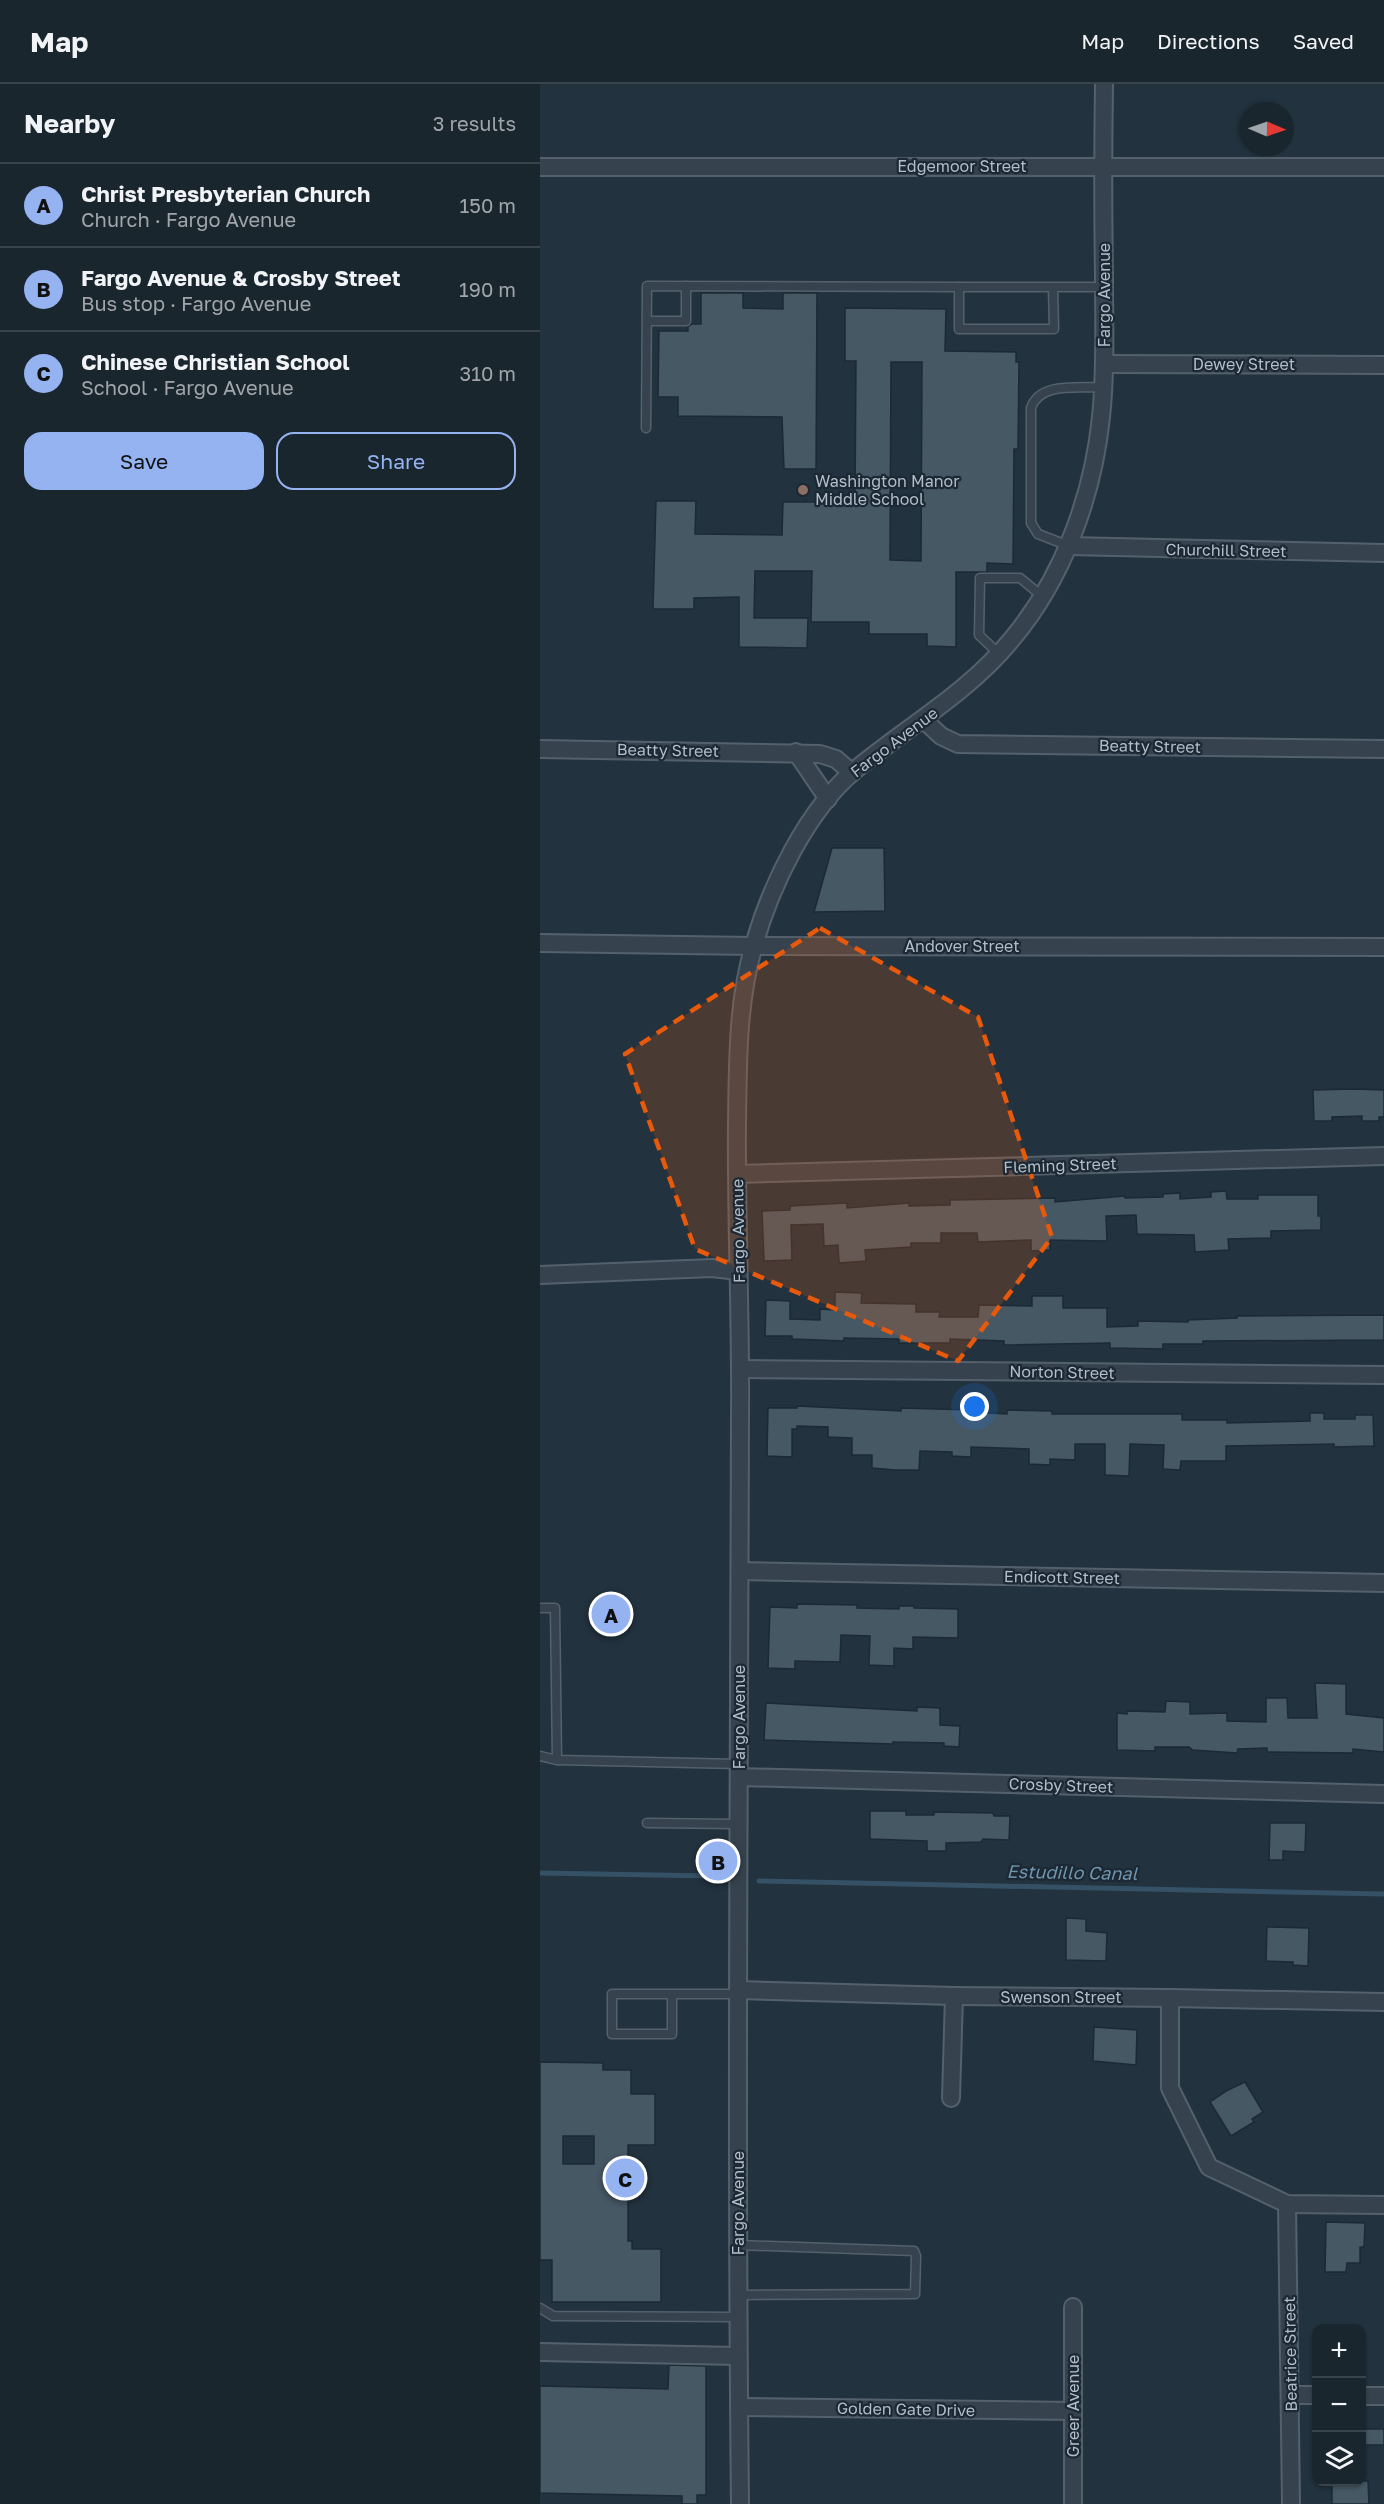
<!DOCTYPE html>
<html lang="en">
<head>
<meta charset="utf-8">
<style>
  body { margin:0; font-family:"Golos Text",sans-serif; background:#232e36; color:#f1f3f6 }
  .controls { position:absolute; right:18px; bottom:18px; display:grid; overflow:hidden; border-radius:12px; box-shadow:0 2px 4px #0004 }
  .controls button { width:54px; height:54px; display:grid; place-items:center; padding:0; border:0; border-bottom:2px solid #38434a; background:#1a262e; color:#f1f3f6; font:30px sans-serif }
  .compass { position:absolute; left:700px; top:18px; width:54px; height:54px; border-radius:50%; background:#1a262e; box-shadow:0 2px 4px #0004; rotate:92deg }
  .you { position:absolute; left:435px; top:1323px; width:21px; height:21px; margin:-15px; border:4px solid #fff; border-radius:50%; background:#1a73e8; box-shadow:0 0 0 9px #1a73e833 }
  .badge { display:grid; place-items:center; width:39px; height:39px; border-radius:50%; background:#95b2f1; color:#111; font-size:20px; font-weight:700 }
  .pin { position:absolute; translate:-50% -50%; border:3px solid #fff; box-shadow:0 2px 6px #0006 }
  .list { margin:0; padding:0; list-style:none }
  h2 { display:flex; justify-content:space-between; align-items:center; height:78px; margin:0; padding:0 24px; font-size:26px }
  h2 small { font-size:20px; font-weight:400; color:#9fa5aa }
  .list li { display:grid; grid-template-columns:39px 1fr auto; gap:18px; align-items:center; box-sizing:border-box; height:84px; padding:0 24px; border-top:2px solid #38434a }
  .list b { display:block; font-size:22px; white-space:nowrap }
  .list p { margin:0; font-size:20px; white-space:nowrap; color:#9fa5aa }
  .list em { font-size:20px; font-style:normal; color:#9fa5aa }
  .actions { display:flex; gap:12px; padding:18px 24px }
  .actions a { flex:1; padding:14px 0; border:2px solid #95b2f1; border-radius:18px; text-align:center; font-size:21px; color:#95b2f1 }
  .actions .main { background:#95b2f1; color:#111 }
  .icon { flex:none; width:33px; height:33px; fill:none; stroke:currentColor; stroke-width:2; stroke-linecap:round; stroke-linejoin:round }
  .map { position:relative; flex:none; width:844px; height:2420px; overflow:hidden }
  header { display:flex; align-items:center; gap:36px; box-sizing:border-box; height:84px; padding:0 30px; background:#1a262e; border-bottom:2px solid #38434a }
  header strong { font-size:28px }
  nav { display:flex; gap:33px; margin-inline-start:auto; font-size:21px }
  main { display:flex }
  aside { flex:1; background:#1a262e }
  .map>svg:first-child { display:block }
</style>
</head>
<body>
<header>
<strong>Map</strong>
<nav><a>Map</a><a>Directions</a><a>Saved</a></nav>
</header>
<main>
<aside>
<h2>Nearby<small>3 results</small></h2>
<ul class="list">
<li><span class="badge">A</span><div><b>Christ Presbyterian Church</b><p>Church · Fargo Avenue</p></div><em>150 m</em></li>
<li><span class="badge">B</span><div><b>Fargo Avenue &amp; Crosby Street</b><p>Bus stop · Fargo Avenue</p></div><em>190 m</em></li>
<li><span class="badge">C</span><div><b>Chinese Christian School</b><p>School · Fargo Avenue</p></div><em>310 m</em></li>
</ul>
<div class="actions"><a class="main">Save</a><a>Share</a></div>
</aside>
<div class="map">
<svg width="844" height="2420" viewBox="0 0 844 2420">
  <rect width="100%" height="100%" fill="#22323e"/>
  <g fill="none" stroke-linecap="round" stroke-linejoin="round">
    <g stroke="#355166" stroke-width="5">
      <path d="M0,1789L173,1792"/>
      <path d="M219,1797L844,1810"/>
    </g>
  </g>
  <g fill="#465864" stroke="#1d2a35" stroke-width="1.5" fill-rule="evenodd">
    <path d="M161,209H203V224L243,225V209H277L276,385H244L242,333L138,332V313H118L119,247H148V243L152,240H161Z"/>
    <path d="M305,224L406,225L405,267L476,268V278H479L478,365H474L473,480L447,479V488H416V563L387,562V550H329V538H271L272,487H215L214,534H268L267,564L199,563V513L154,514V525H113L116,417H156L155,450L242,451L243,418H315L316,277H305ZM351,278H382L381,477L350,476Z"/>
    <path d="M292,764H344L345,827L274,828Z"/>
    <path d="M814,1005L844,1006V1033H839V1037H822V1032L792,1033V1037H774L773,1006Z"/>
    <path d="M686,1107L687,1115H718V1111H778V1132H781V1146L731,1147V1154L688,1155L689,1166L655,1168L654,1151L597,1150L596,1131L566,1132L567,1157L510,1156V1166L491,1167V1156L438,1158L437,1149H401V1159H371V1163L325,1166L326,1177L299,1179L298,1161L284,1162L283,1140L251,1141L252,1176L224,1177L222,1127L250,1126V1122L307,1119V1124L369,1119V1122L410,1121V1116L515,1114V1118L585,1112V1114L623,1113V1110L640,1109V1115L671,1113V1108Z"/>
    <path d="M295,1208L322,1209L321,1219L376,1220V1228H400L399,1233H438L439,1221L492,1222V1212H523V1224H567V1243L598,1242V1237L648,1238V1236L697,1234V1232L844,1231V1256L663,1257V1260H623V1265L570,1264V1259L464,1261V1257L438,1256L410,1255V1259H359V1255L304,1254V1257L252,1255V1252H225L226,1216L250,1217V1235L280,1236V1225L295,1226Z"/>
    <path d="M257,1322L361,1327V1324L432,1326L431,1328L467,1330V1326L512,1327V1330H642V1336H687V1339L770,1337V1329H784V1335H815V1331H833L834,1362L794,1363V1360L686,1362V1377H641L640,1386L623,1385L624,1361L590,1360L589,1392L565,1391V1360H535V1376L510,1375V1381L489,1380V1365L431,1363V1373L412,1372V1368L380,1367L379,1386H355L332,1384V1371H312V1354L288,1353V1343L257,1342V1345H252V1373L227,1372L228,1324H257Z"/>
    <path d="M257,1520L317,1521V1524L359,1525V1522H374V1524L418,1525V1554L373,1553V1565L354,1564V1582L329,1581L330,1552L301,1551L300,1578L255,1577V1585L228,1584L230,1523L257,1524Z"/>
    <path d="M775,1599L806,1600V1630L844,1634V1668L813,1665V1669L727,1668V1664L698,1665L697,1669L653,1666L649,1663H615V1667L577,1666V1629L587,1630V1627L625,1628L626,1617L650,1618V1630L687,1629V1637L726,1638V1614H747L748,1634H777Z"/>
    <path d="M226,1619L377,1627V1623L400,1624V1641L420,1642L419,1663L404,1662V1659L353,1658V1660L224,1656Z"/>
    <path d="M330,1727H366V1731H394V1728L453,1729L454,1732H470L469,1756L443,1755L441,1758L406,1759V1767H387V1757L330,1755Z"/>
    <path d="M730,1739H766L765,1768L743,1767V1776H729Z"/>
    <path d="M526,1834L546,1835V1847L567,1849L566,1877L526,1876Z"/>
    <path d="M727,1843L769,1844L768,1882L753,1881V1878L726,1877Z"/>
    <path d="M554,1943L597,1946L596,1981L553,1977Z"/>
    <path d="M0,1978L63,1979V1986H91V2010H115V2061H88V2157H92V2165H121V2218H12V2176H0ZM23,2052H54V2080H23Z"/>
    <path d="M705,1998L723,2028L712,2035L714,2038L691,2052L670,2018L688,2006Z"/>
    <path d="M786,2138L825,2139L824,2163H820V2179H807L806,2188H785Z"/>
    <path d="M129,2281L166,2282V2411H157V2420H142V2412L0,2409V2302L128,2305Z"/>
    <rect x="822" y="2345" width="22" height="16"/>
    <path d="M792,2397H828L829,2420H792Z"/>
  </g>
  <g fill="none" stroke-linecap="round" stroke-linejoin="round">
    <defs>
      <g id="lane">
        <path d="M513,203L514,245H419V203H564"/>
        <path d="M107,237H146V202"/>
        <path d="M106,344L107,202L419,203"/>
        <path d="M529,462L498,450L491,439V324C500,297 539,305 563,303"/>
        <path d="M459,570L439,551L440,494H480L502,512"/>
        <path d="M0,1524H15L17,1676"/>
        <path d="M0,1672L17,1676L198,1680"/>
        <path d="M107,1739L198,1740"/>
        <path d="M132,1910V1950H72V1910H199"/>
        <path d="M197,2211L375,2210L376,2172L374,2167L198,2161"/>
        <path d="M0,2224L13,2232L197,2233"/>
      </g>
      <g id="street">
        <path d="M0,83H844"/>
        <path d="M564,280L844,281"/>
        <path d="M529,462L844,469"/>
        <path d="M384,636L401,652L418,660L844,665"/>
        <path d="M0,665L280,670L296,675L312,689"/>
        <path d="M256,668L288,715"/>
        <path d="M0,859L213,862L844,863"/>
        <path d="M197,1090L844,1072"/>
        <path d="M0,1191L172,1184L198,1187"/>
        <path d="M201,1285L844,1291"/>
        <path d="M200,1487L844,1499"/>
        <path d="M199,1693L844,1710"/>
        <path d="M199,1906L414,1912L630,1914L844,1918"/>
        <path d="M630,1914V2004L669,2083L747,2120L844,2121"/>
        <path d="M411,2014L414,1912"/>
        <path d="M747,2120L751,2420"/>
        <path d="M0,2268L198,2272"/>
        <path d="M751,2311H776"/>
        <path d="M822,2312H844"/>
        <path d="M199,2323L533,2327"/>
        <path d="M200,2420C196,2058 199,1695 200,1333C201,1234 196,1136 197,1038C198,978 197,919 214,861C231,801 267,726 315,686C368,642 428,609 472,555C523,494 553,412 561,333C566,286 564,238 564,192C563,128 563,64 564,0"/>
        <path d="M533,2420V2223"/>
      </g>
    </defs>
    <use href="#lane" stroke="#54616c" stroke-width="11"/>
    <use href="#street" stroke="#54616c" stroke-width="20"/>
    <use href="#lane" stroke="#36434e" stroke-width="8"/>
    <use href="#street" stroke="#36434e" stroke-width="16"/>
  </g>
  <path fill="#e8590c" fill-opacity="0.2" stroke="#e8590c" stroke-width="4.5" stroke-dasharray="12 8" stroke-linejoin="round" d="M280,844L438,933L512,1153L418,1277L155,1165L85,970Z"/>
  <circle fill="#8d6e63" stroke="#1c2833" stroke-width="2" cx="263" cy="406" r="6"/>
  <g text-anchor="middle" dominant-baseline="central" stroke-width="4.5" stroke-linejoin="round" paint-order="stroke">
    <g font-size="16" fill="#b2bec9" stroke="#1c2833">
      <text x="422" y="82">Edgemoor Street</text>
      <text transform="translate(564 211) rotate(-90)">Fargo Avenue</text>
      <text x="704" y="280">Dewey Street</text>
      <text transform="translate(686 466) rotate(1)">Churchill Street</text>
      <text transform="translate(354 658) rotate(-37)">Fargo Avenue</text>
      <text transform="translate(610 662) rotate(1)">Beatty Street</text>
      <text transform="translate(128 666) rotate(1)">Beatty Street</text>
      <text x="422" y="862">Andover Street</text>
      <text transform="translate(520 1081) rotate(-2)">Fleming Street</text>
      <text transform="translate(198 1147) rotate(-91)">Fargo Avenue</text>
      <text transform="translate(522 1288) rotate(1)">Norton Street</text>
      <text transform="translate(522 1493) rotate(1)">Endicott Street</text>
      <text transform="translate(199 1633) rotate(-90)">Fargo Avenue</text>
      <text transform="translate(521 1701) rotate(2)">Crosby Street</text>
      <text x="521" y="1913">Swenson Street</text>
      <text transform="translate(198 2119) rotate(-90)">Fargo Avenue</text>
      <text transform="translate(750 2270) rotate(-91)">Beatrice Street</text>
      <text transform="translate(533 2322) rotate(-90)">Greer Avenue</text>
      <text transform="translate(366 2325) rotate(1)">Golden Gate Drive</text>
    </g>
    <g font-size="16" fill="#b2bec9" stroke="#1c2833" text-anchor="start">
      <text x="275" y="397">Washington Manor<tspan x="275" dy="18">Middle School</tspan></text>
    </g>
    <g font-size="18" font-style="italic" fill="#7094ae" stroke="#1c2833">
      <text transform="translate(532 1788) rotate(1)">Estudillo Canal</text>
    </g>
  </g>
</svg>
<div class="controls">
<button>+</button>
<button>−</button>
<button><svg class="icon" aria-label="layers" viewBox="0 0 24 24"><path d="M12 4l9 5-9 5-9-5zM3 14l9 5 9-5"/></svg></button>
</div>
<svg class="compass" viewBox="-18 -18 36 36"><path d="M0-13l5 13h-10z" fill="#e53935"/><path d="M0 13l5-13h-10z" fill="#9fa5aa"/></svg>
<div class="you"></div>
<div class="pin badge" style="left:71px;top:1530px">A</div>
<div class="pin badge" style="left:178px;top:1777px">B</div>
<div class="pin badge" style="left:85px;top:2094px">C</div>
</div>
</main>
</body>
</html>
